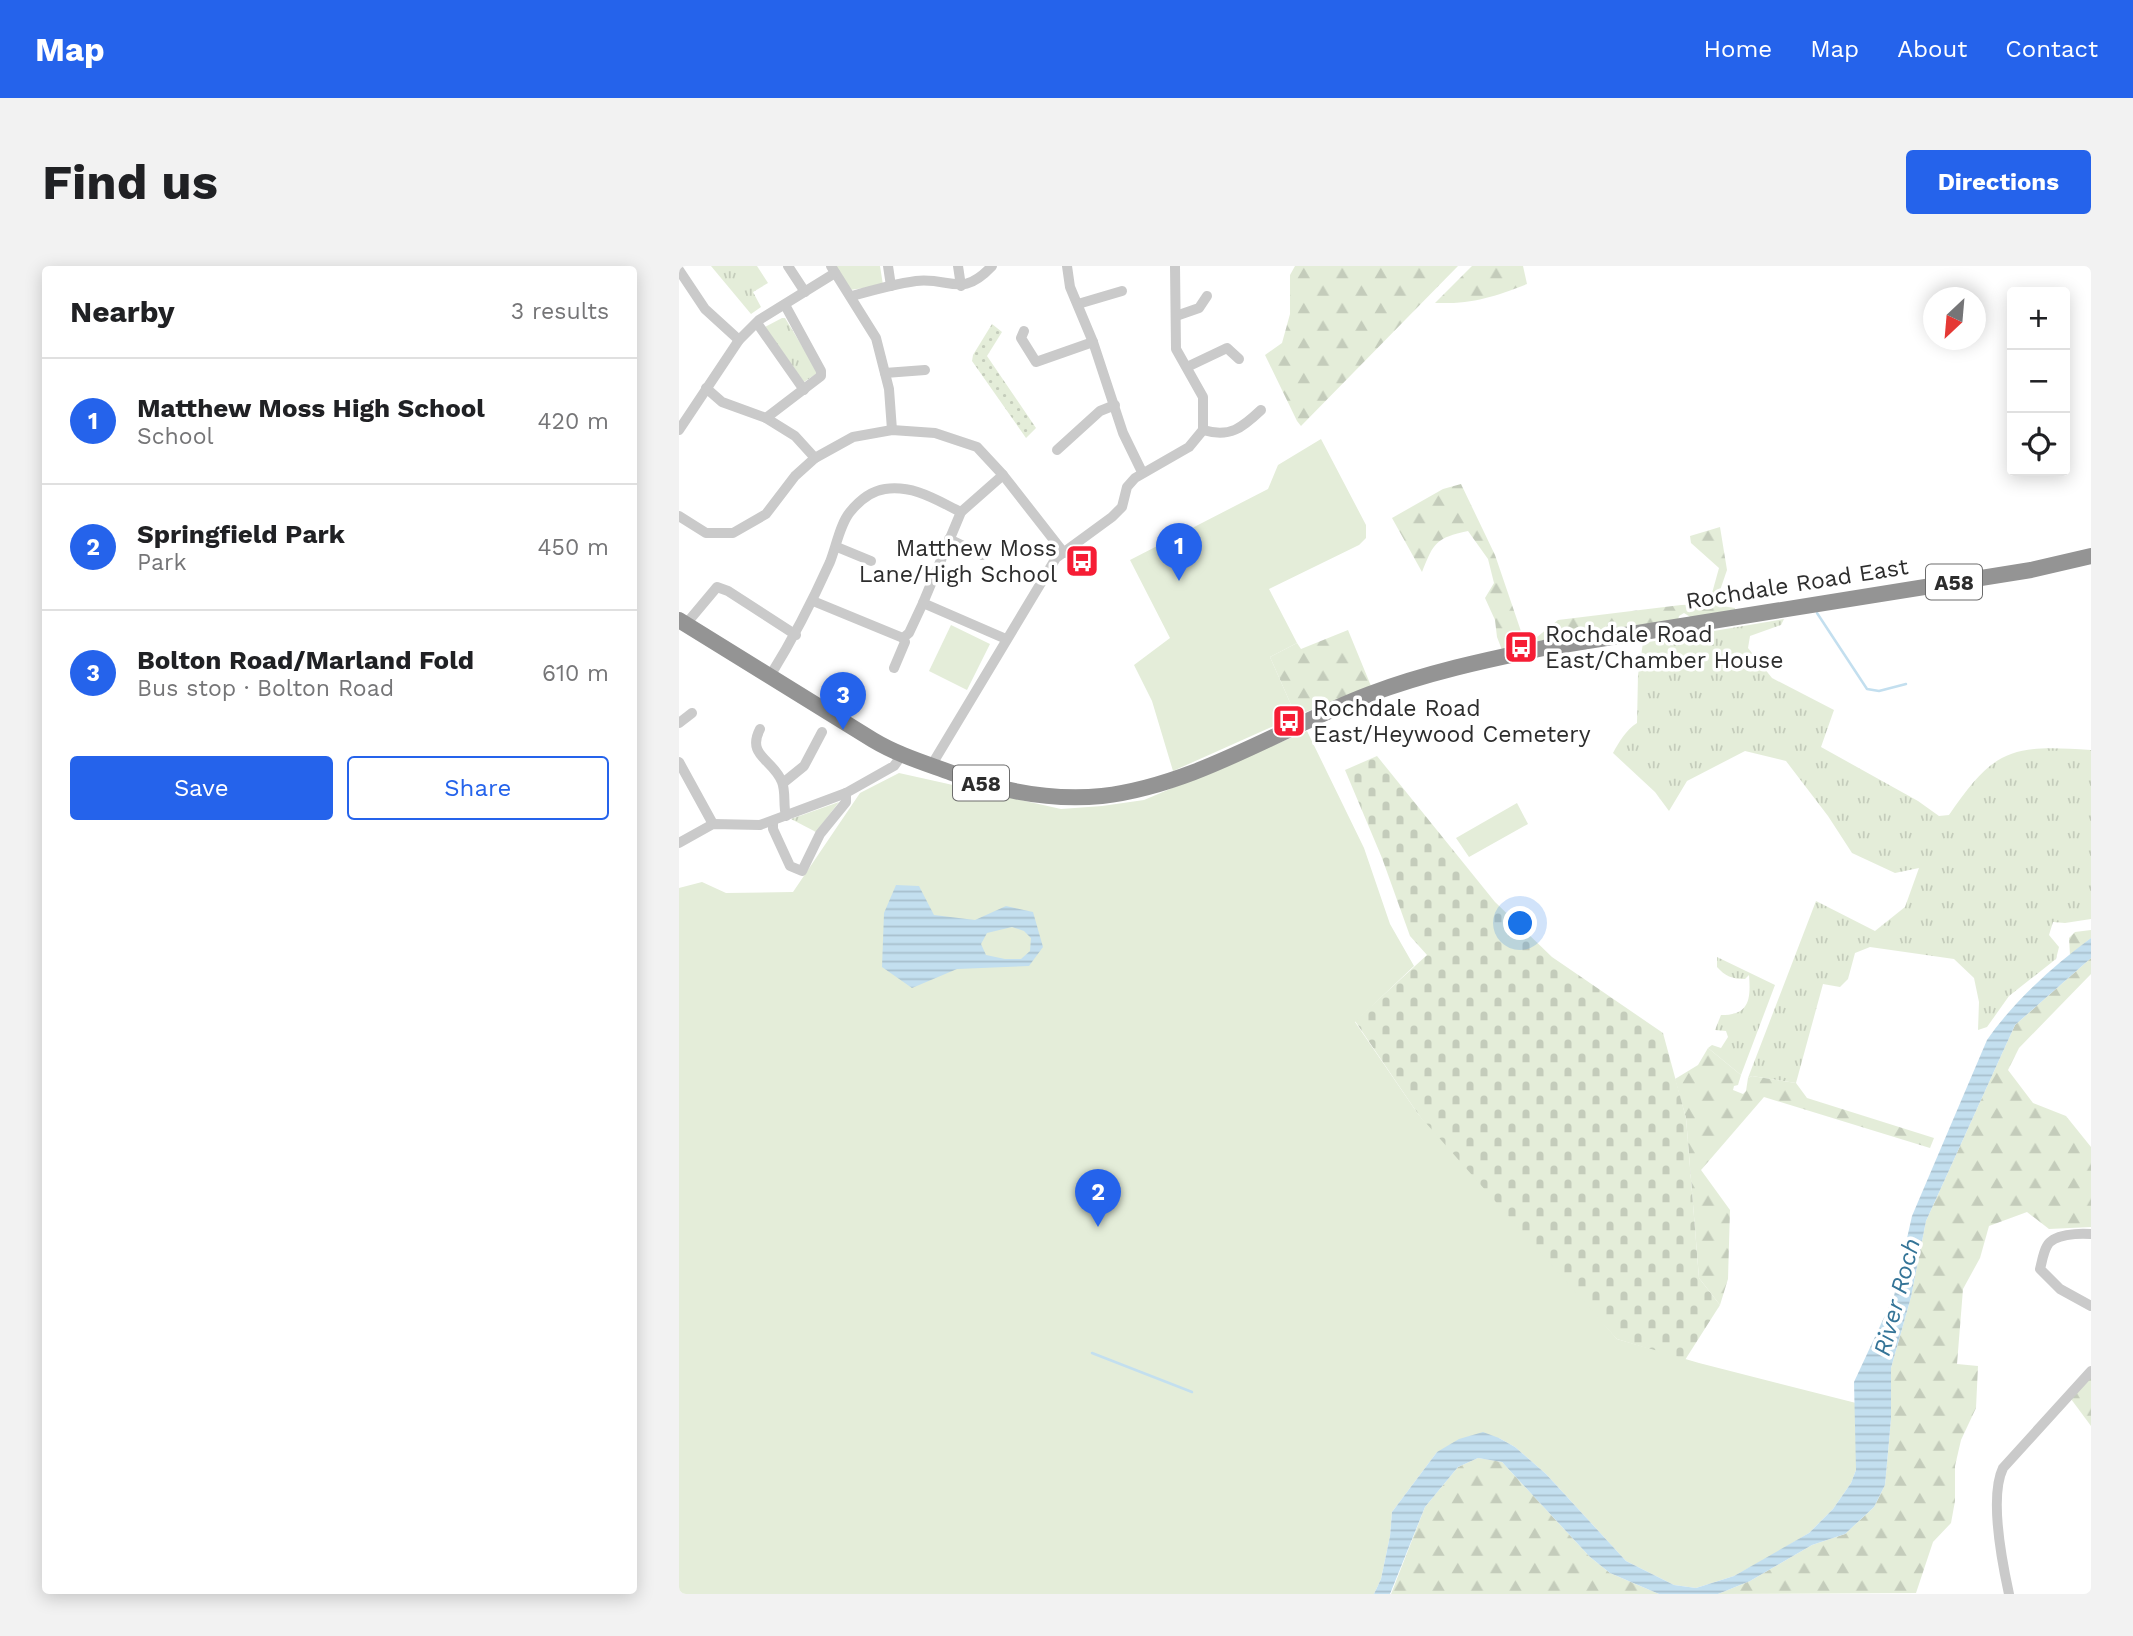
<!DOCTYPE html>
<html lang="en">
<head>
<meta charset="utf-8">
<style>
  body { margin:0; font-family:"Work Sans",sans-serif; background:#f2f2f2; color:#202124 }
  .controls { position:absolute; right:21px; top:21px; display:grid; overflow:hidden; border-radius:7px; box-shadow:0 4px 18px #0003 }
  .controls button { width:63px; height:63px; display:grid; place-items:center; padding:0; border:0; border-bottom:2px solid #e0e0e0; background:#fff; color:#202124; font:35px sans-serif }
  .compass { position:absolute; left:1244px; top:21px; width:63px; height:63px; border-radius:50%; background:#fff; box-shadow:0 4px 18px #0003; rotate:206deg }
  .you { position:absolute; left:842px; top:658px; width:24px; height:24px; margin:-18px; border:5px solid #fff; border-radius:50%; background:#1a73e8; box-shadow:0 0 0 10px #1a73e833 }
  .badge { display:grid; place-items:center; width:46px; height:46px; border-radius:50%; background:#2563eb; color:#fff; font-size:23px; font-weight:700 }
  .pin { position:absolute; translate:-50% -58px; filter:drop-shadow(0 2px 4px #0008) }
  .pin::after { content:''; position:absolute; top:37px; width:24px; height:21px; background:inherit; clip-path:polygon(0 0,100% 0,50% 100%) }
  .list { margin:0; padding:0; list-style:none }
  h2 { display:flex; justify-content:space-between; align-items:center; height:91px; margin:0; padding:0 28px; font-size:30px }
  h2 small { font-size:23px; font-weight:400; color:#757577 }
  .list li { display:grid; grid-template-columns:46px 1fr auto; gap:21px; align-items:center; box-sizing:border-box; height:126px; padding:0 28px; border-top:2px solid #e0e0e0 }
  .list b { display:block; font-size:26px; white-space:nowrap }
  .list p { margin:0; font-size:23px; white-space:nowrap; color:#757577 }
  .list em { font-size:23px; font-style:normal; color:#757577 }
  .actions { display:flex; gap:14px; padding:21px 28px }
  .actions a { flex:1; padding:16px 0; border:2px solid #2563eb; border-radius:7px; text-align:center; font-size:24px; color:#2563eb }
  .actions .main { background:#2563eb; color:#fff }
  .icon { flex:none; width:38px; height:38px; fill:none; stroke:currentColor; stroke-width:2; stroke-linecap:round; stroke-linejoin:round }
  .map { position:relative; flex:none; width:1412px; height:1328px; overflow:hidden; border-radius:7px }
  header { display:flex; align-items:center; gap:42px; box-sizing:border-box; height:98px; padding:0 35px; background:#2563eb; color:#fff }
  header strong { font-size:33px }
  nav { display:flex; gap:38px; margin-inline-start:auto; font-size:24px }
  .intro { display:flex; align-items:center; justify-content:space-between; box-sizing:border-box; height:168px; padding:0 42px }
  h1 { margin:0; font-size:49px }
  .button { padding:18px 32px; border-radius:7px; background:#2563eb; color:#fff; font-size:24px; font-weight:700 }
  main { display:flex; gap:42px; padding:0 42px }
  aside { flex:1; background:#fff; border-radius:7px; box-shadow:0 4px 18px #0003 }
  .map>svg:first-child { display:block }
</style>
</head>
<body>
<header>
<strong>Map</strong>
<nav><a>Home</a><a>Map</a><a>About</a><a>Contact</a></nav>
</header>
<div class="intro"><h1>Find us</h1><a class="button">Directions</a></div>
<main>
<aside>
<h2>Nearby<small>3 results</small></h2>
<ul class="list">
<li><span class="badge">1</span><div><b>Matthew Moss High School</b><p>School</p></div><em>420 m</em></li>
<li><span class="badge">2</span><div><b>Springfield Park</b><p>Park</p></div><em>450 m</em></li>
<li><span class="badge">3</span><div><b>Bolton Road/Marland Fold</b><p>Bus stop · Bolton Road</p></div><em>610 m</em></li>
</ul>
<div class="actions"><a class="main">Save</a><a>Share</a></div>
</aside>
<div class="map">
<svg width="1412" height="1328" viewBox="0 0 1412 1328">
  <defs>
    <pattern id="grass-tufts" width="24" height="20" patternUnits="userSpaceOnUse" patternTransform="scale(1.75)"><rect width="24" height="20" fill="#e4edd9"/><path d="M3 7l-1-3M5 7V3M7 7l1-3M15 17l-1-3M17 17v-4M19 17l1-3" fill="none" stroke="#c4ccbb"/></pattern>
    <pattern id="forest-firs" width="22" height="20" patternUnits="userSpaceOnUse" patternTransform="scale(1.75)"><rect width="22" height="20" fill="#e4edd9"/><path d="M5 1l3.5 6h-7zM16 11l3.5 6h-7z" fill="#c4ccbb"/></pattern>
    <pattern id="cemetery-stones" width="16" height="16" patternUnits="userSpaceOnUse" patternTransform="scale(1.75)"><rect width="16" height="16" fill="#e4edd9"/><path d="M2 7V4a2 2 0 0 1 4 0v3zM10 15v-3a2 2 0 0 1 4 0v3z" fill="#c4ccbb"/></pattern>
    <pattern id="garden-dots" width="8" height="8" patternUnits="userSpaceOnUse" patternTransform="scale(1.75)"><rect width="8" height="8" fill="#e4edd9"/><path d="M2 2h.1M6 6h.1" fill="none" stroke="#c4ccbb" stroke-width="1.8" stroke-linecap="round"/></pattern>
    <pattern id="water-rules" width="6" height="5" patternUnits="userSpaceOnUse" patternTransform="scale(1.75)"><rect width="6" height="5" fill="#c3dfef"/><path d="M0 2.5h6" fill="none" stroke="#a8c0cd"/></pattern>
  </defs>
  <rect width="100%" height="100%" fill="#fff"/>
  <g fill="url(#grass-tufts)">
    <path d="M32,0H78L89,17L74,26L82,41L72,48Z"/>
    <path d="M103,52H106L137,103V108L125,116L86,61Z"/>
    <path d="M1105,353L1102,359L1071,370L1069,382L1093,412L1155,444L1142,481L1239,535L1260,550L1270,549C1316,481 1334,479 1412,484V653L1386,657L1374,656L1370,669L1380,681L1377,693L1330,730L1308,761L1299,764L1300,736L1295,712L1275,693L1191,681L1176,687L1169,713L1161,721L1144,718L1117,817L1073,810L1069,812L1137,635L1196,665L1226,641L1240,602L1216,607L1173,587L1149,550L1107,495L1066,485L1008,515L990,545L976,526L934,487C940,476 947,464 958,457L959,409L964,377Z"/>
    <path d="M160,536L137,566L112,553Z"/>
    <path d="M1038,691L1096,719L1062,809L1029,782L1033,779L1042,782L1049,771L1047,765L1036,764L1042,749C1070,749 1072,734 1070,709L1066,713C1053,713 1046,710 1038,701Z"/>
  </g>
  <g fill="url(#forest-firs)">
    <path d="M616,0H779L622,160L618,155L586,89L603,77L611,48V9Z"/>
    <path d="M793,0H844L848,18C814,31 794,38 756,37Z"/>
    <path d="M782,218L816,289L847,380L879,354L1002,339L1030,338L1040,302L1012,277L1011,270L1041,261L1048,304L1036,339L1056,342V345L1013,352L1005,347L1000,350L999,354L823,384L818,371L816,354L806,332L815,317L809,293L789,265C757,272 755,276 743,306L713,252L764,223Z"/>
    <path d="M669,364L692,420L617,450L591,391L618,377L622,383Z"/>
    <path d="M1412,664V672L1391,689L1390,672L1396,666Z"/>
    <path d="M1412,692V708L1340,782L1329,804L1354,837L1387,850L1412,881V961L1370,963L1348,946L1310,960L1301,992L1284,1023L1278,1098L1299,1100L1297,1142L1282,1174L1276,1200V1235L1272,1257L1254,1276L1237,1327L1039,1328L1071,1315L1133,1279L1166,1268L1195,1241L1206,1219L1212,1153V1102L1232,1031L1247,955L1336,759Z"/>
    <path d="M1029,782L1062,809L1059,819L1055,820L1054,824L1064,828L1067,825L1069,812L1073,810L1117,817L1128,832L1255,872L1251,882L1085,831L1022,904L1051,944L1049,1013L1041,1039L1020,1012L1007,852L996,813L1019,799Z"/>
    <path d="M1412,1111V1160L1392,1133Z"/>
    <path d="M799,1192L823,1196L911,1291L931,1307L980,1328H712L746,1241L779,1201Z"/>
  </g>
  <path fill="url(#cemetery-stones)" d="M698,490L816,636L873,691L984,767L1007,852L1020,1012L1041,1039L1006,1094L938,1073L806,932L739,848L676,755L748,689L731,670L703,592L666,504Z"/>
  <g fill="#e4edd9">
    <path d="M156,0H201L204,19L171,24Z"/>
    <path d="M642,173L687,259V272L680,279L590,323L618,377L591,391L617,450L494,505L473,435L455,399L491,372L451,294L589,223L599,199Z"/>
    <path d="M272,359L311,378L288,424L250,405Z"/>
    <path d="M628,465L685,582L711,658L735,700L676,756L739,848L938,1073L1020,1097L1177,1137V1204L1172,1217L1154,1243L1130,1267L1090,1291L1055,1310L1017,1322L995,1319L947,1295L867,1208L836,1181L820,1172L758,1186L713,1246L711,1270L702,1313L695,1328H0V622L23,616L47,627L114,626L181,527L220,507L382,543L423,540L465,534Z"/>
    <path d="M838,537L849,558L790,591L777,572Z"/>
  </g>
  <path fill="url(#garden-dots)" d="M313,58L323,66L308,90L357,162L347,172L293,95L294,89Z"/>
  <g fill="url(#water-rules)" fill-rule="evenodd">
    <path d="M217,619L240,620L255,649L296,654L327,640L354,646L364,681L350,700L278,703L233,722L203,701L205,647ZM333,661L345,665L352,672L351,685L342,693H326L307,689L302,678L308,667Z"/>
    <path d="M1412,672V692L1336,759L1247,955L1232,1031L1212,1102V1153L1206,1219L1195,1241L1166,1268L1133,1279L1071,1315L1039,1328H980L931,1307L911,1291L823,1196L799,1192L779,1201L746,1241L711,1328H695L702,1313L711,1270L713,1246L758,1186L780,1173L804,1166L820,1172L836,1181L867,1208L947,1295L995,1319L1017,1322L1055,1310L1130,1267L1154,1243L1172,1217L1177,1204L1175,1116L1215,1030L1233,950L1308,774C1335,735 1374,700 1412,672Z"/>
  </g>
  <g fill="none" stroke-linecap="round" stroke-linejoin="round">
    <g stroke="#c3dfef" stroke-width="2.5">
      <path d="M1138,347L1188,423L1200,425L1227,418"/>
      <path d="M413,1087L513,1126"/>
    </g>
    <g stroke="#cacaca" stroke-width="10">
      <path d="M109,0L126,26"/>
      <path d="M152,0L197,72L210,123L213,164"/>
      <path d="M209,0L212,20"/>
      <path d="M279,0L282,20"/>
      <path d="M388,0L391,21L414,76L444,167L463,206"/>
      <path d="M0,4L26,43L60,74"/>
      <path d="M173,30C194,24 215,18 237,15C272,11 282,33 313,0"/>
      <path d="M399,38L443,25"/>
      <path d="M497,50L520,42L528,30"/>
      <path d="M78,57L125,124"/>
      <path d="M345,65L342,72L357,96L414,76"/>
      <path d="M508,101L548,82L560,93"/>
      <path d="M206,107L246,104"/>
      <path d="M27,122L43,136L87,152L116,170L136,192"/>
      <path d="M87,152L142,110V105L106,39"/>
      <path d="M0,164L60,74L80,54L156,7"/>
      <path d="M524,164C551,172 563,162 582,144"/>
      <path d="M378,184L421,145L436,139"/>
      <path d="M0,250L27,267H54L87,248L116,210L136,192L174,171L213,164L256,167L298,181L324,209L385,287"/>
      <path d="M270,273L303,289"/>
      <path d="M158,281L192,295"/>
      <path d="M134,335L224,372"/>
      <path d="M244,337L327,373"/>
      <path d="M7,358L38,321L49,325L117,369"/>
      <path d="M215,402L226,376L224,372L230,367L244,337L282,246L324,209"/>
      <path d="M91,410C114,373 133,336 151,296C157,281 161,258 171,246C180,235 192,225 206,223C235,219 257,234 282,246"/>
      <path d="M0,457L13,447"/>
      <path d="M81,463C67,490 94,493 103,516C107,526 104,539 107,550"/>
      <path d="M0,496L34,558"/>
      <path d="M252,500L377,292L433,251L443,241L448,221L456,212L510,181L524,164V131L497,83L496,0"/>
      <path d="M104,517L125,500L143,466"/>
      <path d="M94,555V563L111,600L123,605L141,568L167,536V527"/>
      <path d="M0,577L34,558L81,559L167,527L215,500L223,489"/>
      <path d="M1412,968C1400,967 1374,968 1368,980C1364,987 1363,996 1361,1003L1381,1023L1412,1040"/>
      <path d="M1330,1328C1323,1296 1310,1231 1324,1202L1412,1105"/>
    </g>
    <path stroke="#949494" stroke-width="16" d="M0,354L194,474C219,489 246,497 273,507C321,525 372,535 423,530C518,519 603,461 691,428C747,407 806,394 865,382L1352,304L1412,290"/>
  </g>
  <defs>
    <symbol id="bus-square" viewBox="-11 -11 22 22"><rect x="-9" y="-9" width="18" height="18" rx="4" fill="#f61d35" stroke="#fff"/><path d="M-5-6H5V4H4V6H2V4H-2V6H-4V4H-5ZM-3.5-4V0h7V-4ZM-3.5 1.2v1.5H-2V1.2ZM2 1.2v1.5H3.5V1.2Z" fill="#fff"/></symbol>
  </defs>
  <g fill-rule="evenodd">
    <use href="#bus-square" x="384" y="276" width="38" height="38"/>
    <use href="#bus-square" x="823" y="362" width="38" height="38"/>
    <use href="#bus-square" x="591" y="436" width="38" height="38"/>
  </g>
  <g text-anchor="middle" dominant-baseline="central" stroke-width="7" stroke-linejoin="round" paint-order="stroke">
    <g fill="#fff" stroke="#6c6c6c" stroke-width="2">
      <rect x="1247" y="298.5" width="56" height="35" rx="5"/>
      <rect x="274" y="499.5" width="56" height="35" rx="5"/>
    </g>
    <g font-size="21" font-weight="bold" fill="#2d2d2d">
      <text x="1275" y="316">A58</text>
      <text x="302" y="517">A58</text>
    </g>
    <g font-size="23" fill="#2d2d2d" stroke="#fff" text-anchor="start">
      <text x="378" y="282" text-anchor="end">Matthew Moss<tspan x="378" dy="26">Lane/High School</tspan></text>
      <text x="866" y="368">Rochdale Road<tspan x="866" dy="26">East/Chamber House</tspan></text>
      <text x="634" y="442">Rochdale Road<tspan x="634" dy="26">East/Heywood Cemetery</tspan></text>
    </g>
    <g font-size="23" fill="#2d2d2d" stroke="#fff">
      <text transform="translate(1118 318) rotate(-9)">Rochdale Road East</text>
    </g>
    <g font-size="24" font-style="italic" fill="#347497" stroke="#fff">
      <text transform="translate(1218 1031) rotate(-75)">River Roch</text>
    </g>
  </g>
</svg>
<div class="controls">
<button>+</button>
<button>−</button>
<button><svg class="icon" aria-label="locate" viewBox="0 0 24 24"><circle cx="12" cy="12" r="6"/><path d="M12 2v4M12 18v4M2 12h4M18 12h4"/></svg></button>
</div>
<svg class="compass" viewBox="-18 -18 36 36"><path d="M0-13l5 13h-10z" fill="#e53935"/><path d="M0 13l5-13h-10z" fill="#757577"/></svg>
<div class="you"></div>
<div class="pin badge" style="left:500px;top:315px">1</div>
<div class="pin badge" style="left:419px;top:961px">2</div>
<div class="pin badge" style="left:164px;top:464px">3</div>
</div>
</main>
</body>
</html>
